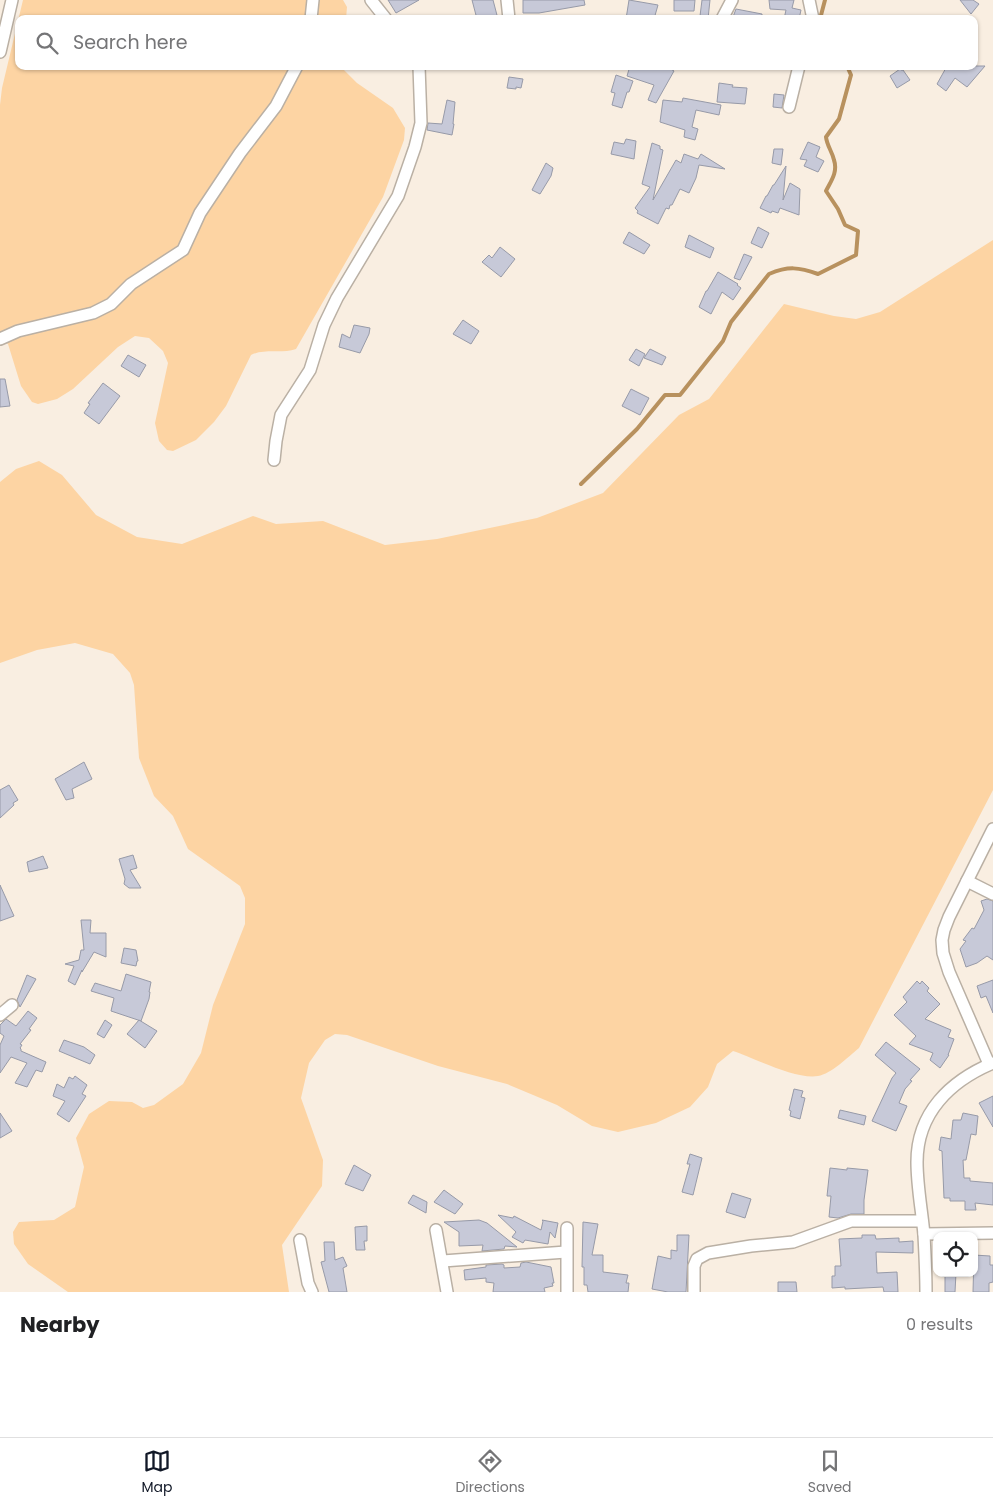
<!DOCTYPE html>
<html lang="en">
<head>
<meta charset="utf-8">
<style>
  body { margin:0; font-family:Poppins,sans-serif; background:#f2f2f2; color:#202124 }
  .controls { position:absolute; right:15px; bottom:15px; display:grid; overflow:hidden; border-radius:10px; box-shadow:0 1px 4px #0004 }
  .controls button { width:45px; height:45px; display:grid; place-items:center; padding:0; border:0; border-bottom:1px solid #e0e0e0; background:#fff; color:#202124; font:25px sans-serif }
  .list { margin:0; padding:0; list-style:none }
  h2 { display:flex; justify-content:space-between; align-items:center; height:65px; margin:0; padding:0 20px; font-size:21px }
  h2 small { font-size:16px; font-weight:400; color:#757577 }
  .icon { flex:none; width:28px; height:28px; fill:none; stroke:currentColor; stroke-width:2; stroke-linecap:round; stroke-linejoin:round }
  .map { position:relative; flex:none; width:993px; height:1292px; overflow:hidden }
  .search { position:absolute; background:#fff; box-shadow:0 1px 4px #0004; left:15px; right:15px; top:15px; height:55px; display:flex; align-items:center; gap:12px; box-sizing:border-box; padding:0 18px; border-radius:10px; color:#757577; font-size:19px }
  .sheet { height:145px; background:#fff }
  nav { display:flex; justify-content:space-around; align-items:center; box-sizing:border-box; height:70px; border-top:1px solid #e0e0e0; background:#fff; font-size:14px; color:#757577 }
  nav a { display:grid; justify-items:center; gap:2px }
  nav .on { color:#111827 }
  .map>svg:first-child { display:block }
</style>
</head>
<body>
<div class="map">
<svg width="993" height="1292" viewBox="0 0 993 1292">
  <rect width="100%" height="100%" fill="#f9eee1"/>
  <g fill="#fdd4a3">
    <path d="M23,0H343L347,7L346,19H19V66H342L343,69L357,83L393,108L405,128L404,140L383,197L296,349C282,354 265,348 251,355L226,406L214,422L196,440L173,451L167,450L159,441L155,423L168,363L163,351L149,338L135,336L118,347L73,389L57,399L38,404L32,402L21,386L8,344L0,338V105L2,88Z"/>
    <path d="M993,240V790L859,1048C848,1057 831,1074 818,1076C797,1080 754,1058 733,1051L717,1064L708,1087L690,1107L656,1123L618,1132L592,1126L557,1105L507,1084L438,1066L347,1035L335,1034L325,1040L309,1063L301,1098L323,1160L322,1186L282,1245L289,1292H68L28,1264L14,1244L13,1232L19,1222L54,1220L75,1207L84,1167L76,1138L89,1114L109,1101L132,1102L143,1108L154,1105L183,1084L201,1053L213,1005L245,924V898L240,886L188,849L173,816L154,796L139,758L134,685L130,673L113,654L75,643L37,650L0,663V482L16,469L39,461L62,475L96,515L137,537L182,544L253,516L276,524L323,521L385,545L437,539L537,518L603,493L679,415L709,399L784,304L834,316L856,319L880,312Z"/>
  </g>
  <g fill="none" stroke-linecap="round" stroke-linejoin="round">
    <g stroke="#b8915e" stroke-width="4">
      <path d="M820,19L825,0"/>
      <path d="M581,484L637,429L665,395H680L723,341L731,322L769,274C788,266 799,267 818,274L856,255L858,231L845,225L838,209L826,191C831,181 838,172 834,160C832,151 827,146 826,137L839,119L851,75L847,66"/>
    </g>
  </g>
  <g fill="#c7c9d8" stroke="#979aa8">
    <path d="M388,0H419L396,13Z"/>
    <path d="M472,0H493L498,19H477Z"/>
    <path d="M523,0H584L585,5L539,13H523Z"/>
    <path d="M629,0L658,5L654,19H626Z"/>
    <path d="M674,0H695L694,11H674Z"/>
    <path d="M702,0H710L708,19L700,16Z"/>
    <path d="M769,0H794L792,8L801,10L799,19H784L786,10L770,9Z"/>
    <path d="M960,0H973L979,4L971,14Z"/>
    <path d="M736,9L762,14V19H738L733,17Z"/>
    <path d="M630,66H666L674,71L656,103L648,100L654,85L627,76Z"/>
    <path d="M947,66H985L967,87L955,78L946,91L937,84Z"/>
    <path d="M900,69L901,70H903L910,80L897,88L890,76Z"/>
    <path d="M616,75L633,81L629,92H627L622,108L612,105L615,93L611,92Z"/>
    <path d="M509,77L523,79L521,88L516,87V89L507,88Z"/>
    <path d="M719,83L733,85L732,87L747,88L745,104L717,102Z"/>
    <path d="M774,94L784,95L782,108L773,107Z"/>
    <path d="M683,98L721,105L719,115L696,110L692,127L698,129L695,140L684,137L685,130L660,122L663,100L682,102Z"/>
    <path d="M447,100L455,102L453,124H454L452,135L427,130L428,123L442,124Z"/>
    <path d="M626,139L636,141L634,159L611,154L614,142L624,144Z"/>
    <path d="M808,142L820,147L816,157L824,161L818,172L804,166L807,160L800,159Z"/>
    <path d="M652,143L660,146V149L663,150L653,200L676,160L681,163L684,154L698,159L701,154L725,169L699,165L696,178L689,193L680,189L672,205H670L669,209L666,208L658,224L637,213L638,211L635,208L650,187L642,184Z"/>
    <path d="M774,149H783L781,165L772,163Z"/>
    <path d="M546,163L553,168L551,176L540,194L532,190Z"/>
    <path d="M786,166L783,200L790,183L800,189L799,215L780,208L778,213L772,211L771,213L760,208L766,196H767L773,185H774Z"/>
    <path d="M758,227L769,233L762,248L751,243Z"/>
    <path d="M629,232L650,245L644,254L623,243Z"/>
    <path d="M689,235L714,248L710,258L685,247Z"/>
    <path d="M500,247L515,259L501,277L482,262L489,255L492,258Z"/>
    <path d="M744,254L752,257L740,280L734,278Z"/>
    <path d="M718,272L738,284L737,285L741,288L733,300L722,292L711,314L699,307L706,291H707Z"/>
    <path d="M463,320L479,331L471,344L453,334Z"/>
    <path d="M354,325L370,328L369,334L360,353L339,347L342,334L350,338Z"/>
    <path d="M636,349L645,354L639,366L629,360Z"/>
    <path d="M650,349L666,357L662,365L644,358Z"/>
    <path d="M128,355L146,365L139,377L121,366Z"/>
    <path d="M0,379H5L10,406L0,407Z"/>
    <path d="M103,383L120,396L99,424L84,413L90,404L88,403Z"/>
    <path d="M631,389L649,398L640,415L622,406Z"/>
    <path d="M84,762L92,779L72,789L74,798L66,800L55,779Z"/>
    <path d="M9,785L18,800L13,803L14,805L0,818V790Z"/>
    <path d="M133,855L137,868L130,870L141,888H129L124,884L125,879L119,859Z"/>
    <path d="M43,856L48,868L29,872L27,862Z"/>
    <path d="M0,885L14,916L0,921Z"/>
    <path d="M987,899L993,901V960L987,956L977,963L966,967L960,949L966,941L963,940L972,928L974,929L984,910L981,901Z"/>
    <path d="M81,920H91L90,933H106V957L94,952L82,972V970L75,985L68,981L74,966L65,964L79,960L81,950H84Z"/>
    <path d="M124,948L136,950L138,961H137L136,966L121,963Z"/>
    <path d="M126,974L151,982L149,992H150L149,999L141,1021L111,1011L114,998L91,991L95,983L121,991Z"/>
    <path d="M27,975L36,979L20,1007L17,1000Z"/>
    <path d="M993,980V1013L986,996L981,998L977,986Z"/>
    <path d="M917,981L920,984L922,981L929,988L927,991L940,1004L925,1019L951,1030L948,1037L954,1039L948,1055H949L940,1068L930,1060L933,1053L909,1044L916,1036L894,1015L907,1002L903,997Z"/>
    <path d="M28,1011L37,1018L29,1029L31,1030L20,1044L22,1045L20,1048L21,1049V1051L46,1062L42,1072L36,1070L27,1087L15,1083L27,1063L11,1057L0,1073V1045L4,1036L0,1033V1025L6,1019L16,1026Z"/>
    <path d="M105,1020L112,1025L104,1038L97,1034Z"/>
    <path d="M139,1020L157,1031L145,1048L127,1034Z"/>
    <path d="M64,1040L84,1047L95,1055L90,1064L59,1051Z"/>
    <path d="M886,1042L920,1069L910,1080L912,1081L905,1089L899,1103L907,1106L896,1131L872,1121L892,1078L896,1073L875,1055Z"/>
    <path d="M75,1076L87,1085L82,1094L86,1096L69,1122L57,1114L65,1101L53,1096L57,1084L64,1088L69,1077L73,1079Z"/>
    <path d="M794,1089L803,1091L801,1097L805,1098L800,1119L790,1116L791,1111L789,1110Z"/>
    <path d="M993,1096V1127L979,1103Z"/>
    <path d="M840,1110L866,1116L864,1125L838,1118Z"/>
    <path d="M0,1113L12,1131L0,1138Z"/>
    <path d="M963,1113L978,1116L976,1135L971,1134L966,1160H963L964,1178H970V1181L993,1183V1205L975,1203L976,1210H965V1201H950V1198H944L942,1151L939,1150L941,1137L951,1139L953,1120H961Z"/>
    <path d="M690,1154L702,1158L693,1195L682,1192L690,1164H687Z"/>
    <path d="M354,1165L371,1175L363,1191L345,1184Z"/>
    <path d="M830,1168L847,1170V1168L868,1170L864,1200V1214H851L838,1218L829,1217L831,1196H827Z"/>
    <path d="M444,1190L463,1204L455,1214L434,1202Z"/>
    <path d="M732,1193L751,1199L745,1218L726,1212Z"/>
    <path d="M413,1195L427,1202L426,1213L408,1203Z"/>
    <path d="M498,1215L513,1218L514,1216L541,1230L543,1221L542,1220L558,1223L555,1238L550,1232L548,1244L525,1240L523,1243L512,1237L516,1232Z"/>
    <path d="M479,1220L487,1223L517,1247L505,1246L504,1249L482,1251L483,1245L459,1246V1232L444,1222Z"/>
    <path d="M583,1222L598,1224L592,1255H603V1272L628,1275L626,1283H629L628,1292H588L587,1285H584V1267H582Z"/>
    <path d="M367,1226V1241H364L365,1250H356L355,1227Z"/>
    <path d="M677,1235H689L686,1292H668L652,1289L658,1256L671,1259V1250L677,1251Z"/>
    <path d="M862,1235H875L876,1239L899,1238V1242L913,1241V1253L876,1252L877,1273L897,1272L898,1292H884L883,1287L845,1289V1287L832,1288V1276H835V1266H841L839,1239L862,1238Z"/>
    <path d="M324,1242H334L335,1260L343,1257L347,1266L343,1268L347,1292H329L321,1262L325,1261Z"/>
    <path d="M974,1255L990,1256V1265H993V1282L989,1283V1292H973Z"/>
    <path d="M526,1262L551,1267L554,1283H552L553,1286L544,1288L545,1292H493L494,1283L486,1282V1278L465,1280L464,1270L486,1267V1265L502,1264L504,1265V1268L520,1267L521,1263Z"/>
    <path d="M945,1273H956L955,1292H945Z"/>
    <path d="M778,1282H796L797,1292H778Z"/>
  </g>
  <g fill="none" stroke-linecap="round" stroke-linejoin="round">
    <defs>
      <g id="minor">
        <path d="M371,0L386,19"/>
        <path d="M507,0L509,19"/>
        <path d="M809,0L813,19"/>
        <path d="M311,19L313,0"/>
        <path d="M722,19L732,0"/>
        <path d="M0,52L12,0"/>
        <path d="M789,107L799,66"/>
        <path d="M0,339L18,331L93,313L111,304L131,284L183,250L200,213L240,153L276,106L297,66"/>
        <path d="M274,460L276,441L281,415L310,370L324,325L337,298L398,196L415,147L421,123L419,66"/>
        <path d="M967,881L993,894"/>
        <path d="M0,1015L12,1005"/>
        <path d="M989,1064L949,972L943,953L942,940L944,930L949,917L993,829"/>
        <path d="M436,1230L447,1292"/>
        <path d="M924,1234L993,1233"/>
        <path d="M300,1240L308,1283L312,1292"/>
        <path d="M443,1261L566,1252"/>
        <path d="M567,1292V1228"/>
        <path d="M694,1292V1266L697,1259L708,1253L751,1246L793,1242L851,1221H922"/>
        <path d="M926,1292C926,1273 925,1254 924,1235C922,1211 917,1187 917,1162C917,1113 950,1081 993,1063"/>
      </g>
    </defs>
    <use href="#minor" stroke="#bab0a4" stroke-width="14"/>
    <use href="#minor" stroke="#fff" stroke-width="11"/>
  </g>
</svg>
<div class="controls">
<button><svg class="icon" aria-label="locate" viewBox="0 0 24 24"><circle cx="12" cy="12" r="6"/><path d="M12 2v4M12 18v4M2 12h4M18 12h4"/></svg></button>
</div>
<div class="search"><svg class="icon" aria-label="search" viewBox="0 0 24 24"><circle cx="10" cy="10" r="6"/><path d="M15 15l6 6"/></svg>Search here</div>
</div>
<section class="sheet">
<h2>Nearby<small>0 results</small></h2>
<ul class="list">
</ul>
</section>
<nav>
<a class="on"><svg class="icon" aria-label="map" viewBox="0 0 24 24"><path d="M3 6l6-2 6 2 6-2v14l-6 2-6-2-6 2zM9 4v14M15 6v14"/></svg>Map</a>
<a><svg class="icon" aria-label="directions" viewBox="0 0 24 24"><path d="M12 3l9 9-9 9-9-9zM9 14v-3h6M13 9l2 2-2 2"/></svg>Directions</a>
<a><svg class="icon" aria-label="saved" viewBox="0 0 24 24"><path d="M7 4h10v16l-5-4-5 4z"/></svg>Saved</a>
</nav>
</body>
</html>
